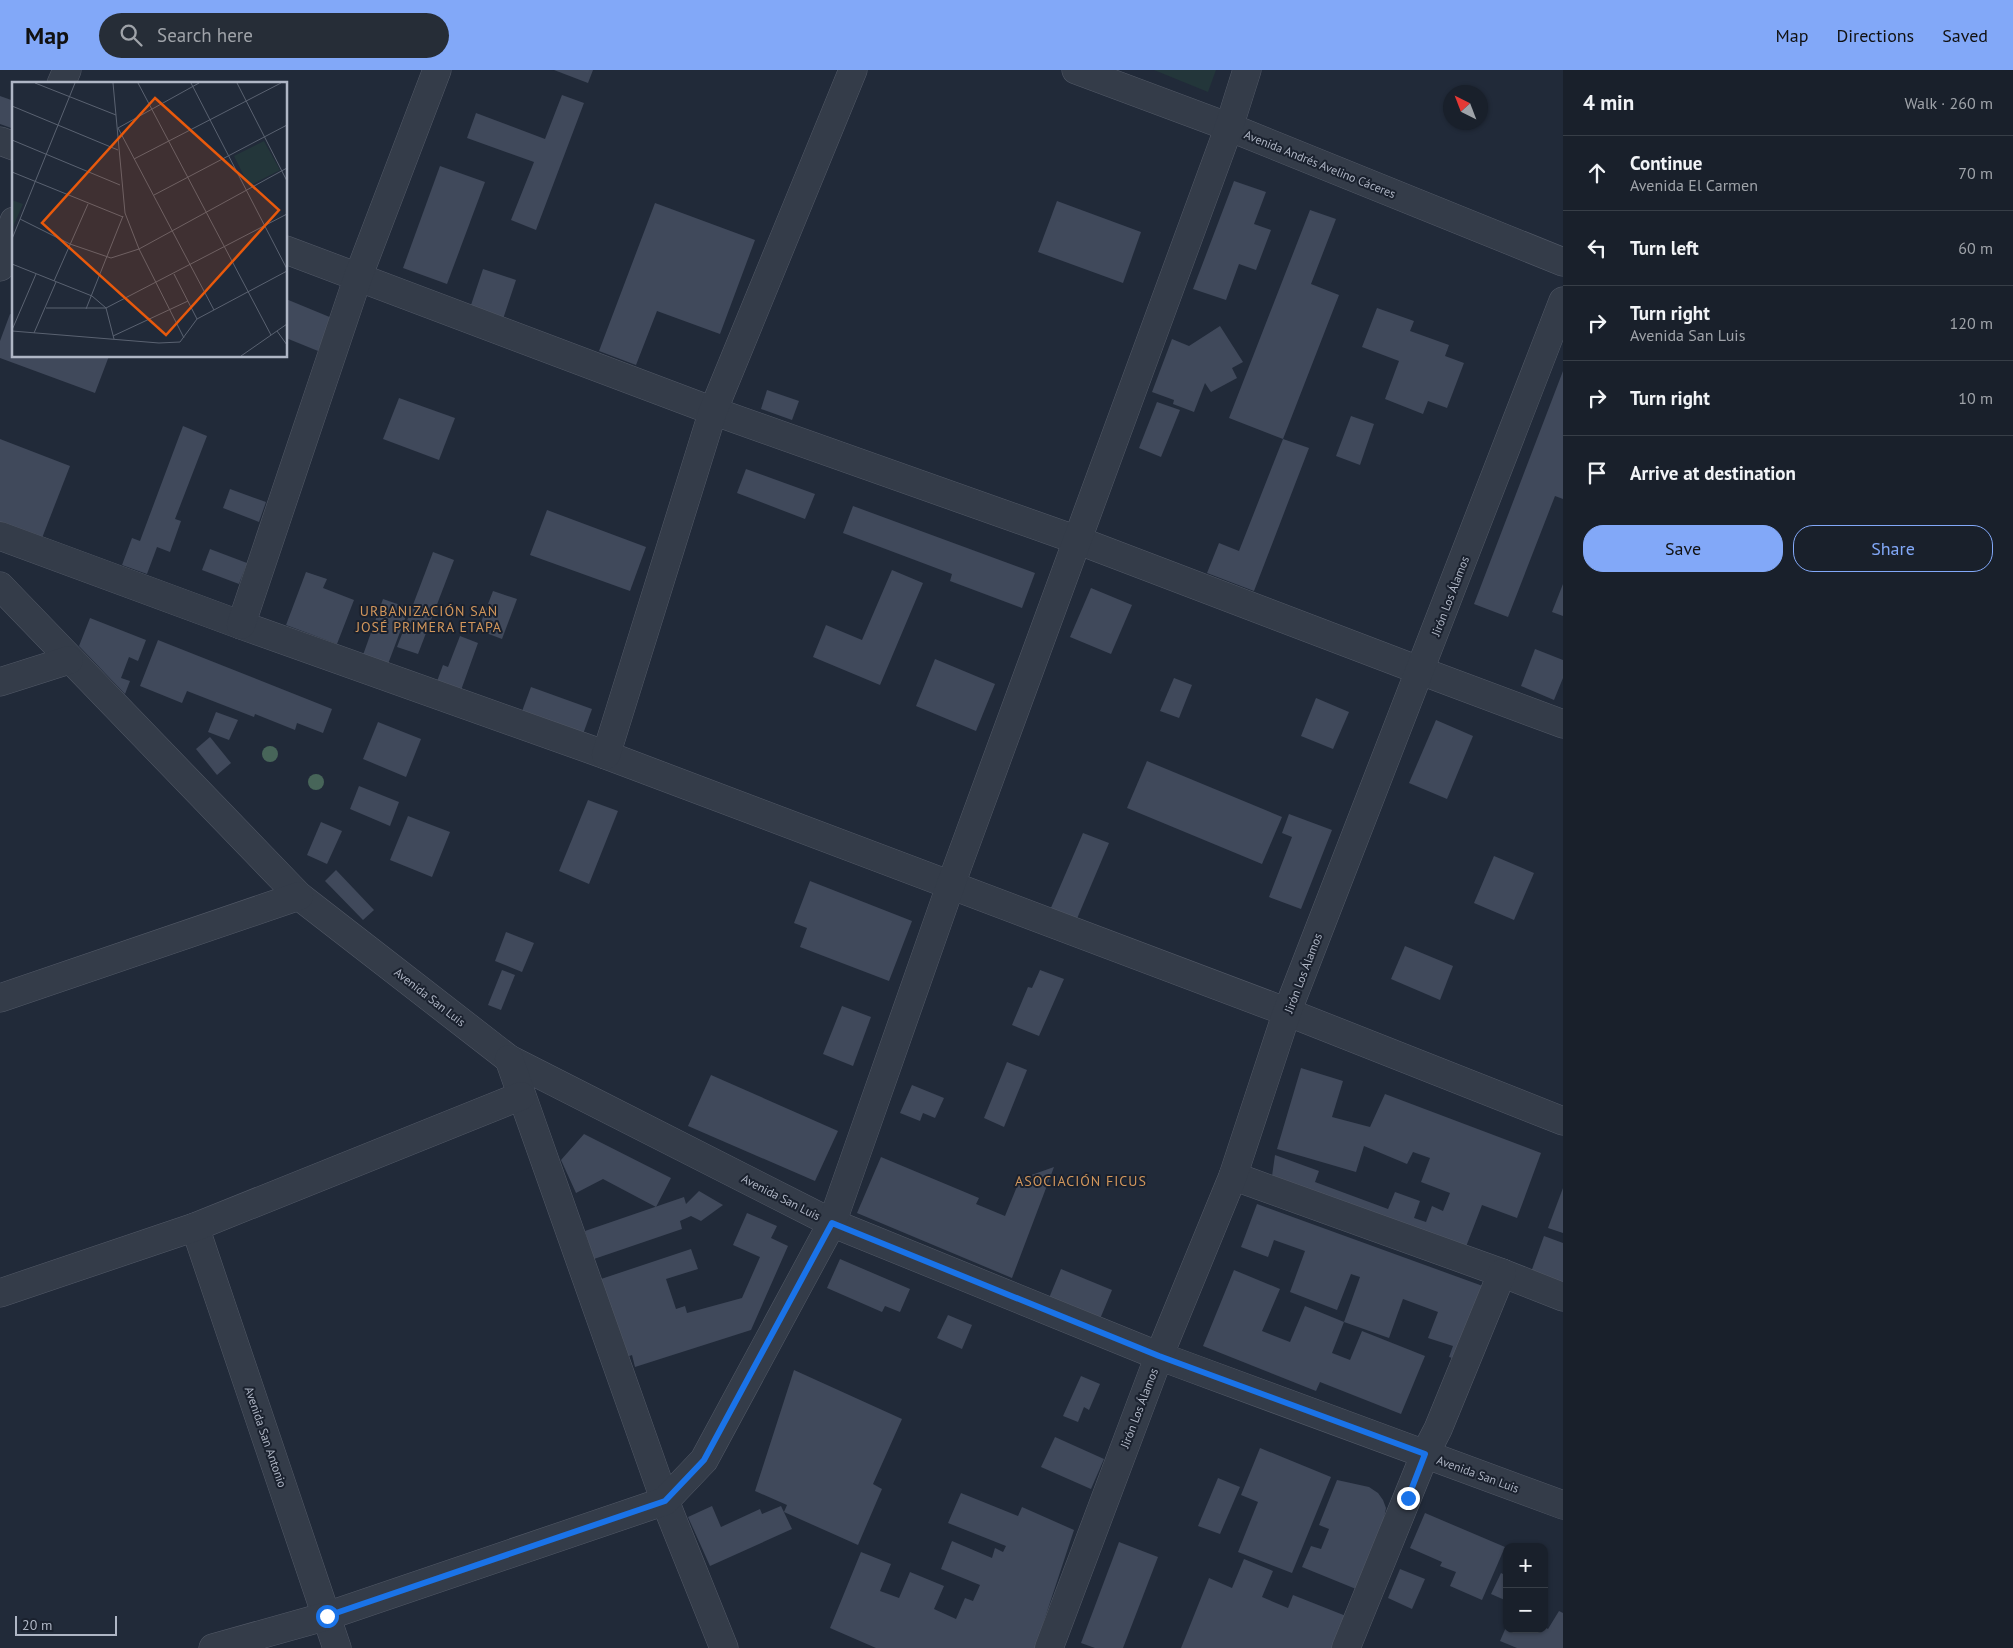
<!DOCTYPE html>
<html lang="en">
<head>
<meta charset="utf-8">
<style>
  body { margin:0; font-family:"PT Sans",sans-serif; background:#262d37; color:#f1f3f6 }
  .controls { position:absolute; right:15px; bottom:15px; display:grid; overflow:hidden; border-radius:10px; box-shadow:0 1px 4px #0004 }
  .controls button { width:45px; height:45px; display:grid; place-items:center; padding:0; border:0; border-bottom:1px solid #373e47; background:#19202b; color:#f1f3f6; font:25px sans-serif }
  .compass { position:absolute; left:1443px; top:15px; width:45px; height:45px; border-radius:50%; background:#19202b; box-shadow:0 1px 4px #0004; rotate:318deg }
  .scale { position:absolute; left:15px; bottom:12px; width:102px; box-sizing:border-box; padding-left:5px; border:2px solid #afb6c5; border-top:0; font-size:14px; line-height:18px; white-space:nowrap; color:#afb6c5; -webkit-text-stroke:4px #1a212e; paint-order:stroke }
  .stop { position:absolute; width:15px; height:15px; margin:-11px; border:4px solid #1a73e8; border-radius:50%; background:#fff }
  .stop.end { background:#1a73e8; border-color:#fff; box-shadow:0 1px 5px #0008 }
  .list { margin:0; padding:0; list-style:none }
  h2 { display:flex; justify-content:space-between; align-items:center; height:65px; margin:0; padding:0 20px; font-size:21px }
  h2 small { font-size:16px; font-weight:400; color:#9fa3a9 }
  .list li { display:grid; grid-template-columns:32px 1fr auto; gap:15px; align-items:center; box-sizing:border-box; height:75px; padding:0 20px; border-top:1px solid #373e47 }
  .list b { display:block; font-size:19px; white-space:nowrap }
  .list p { margin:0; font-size:16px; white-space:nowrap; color:#9fa3a9 }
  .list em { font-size:16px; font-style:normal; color:#9fa3a9 }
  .actions { display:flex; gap:10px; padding:15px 20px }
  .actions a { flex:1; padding:11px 0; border:1px solid #82a8f8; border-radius:20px; text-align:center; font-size:18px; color:#82a8f8 }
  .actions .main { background:#82a8f8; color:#111 }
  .icon { flex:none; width:28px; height:28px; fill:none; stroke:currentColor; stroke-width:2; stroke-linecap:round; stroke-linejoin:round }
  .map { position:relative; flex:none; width:1563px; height:1578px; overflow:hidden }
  header { display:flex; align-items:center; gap:30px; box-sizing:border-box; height:70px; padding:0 25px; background:#82a8f8; color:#111 }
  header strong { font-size:24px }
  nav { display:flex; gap:28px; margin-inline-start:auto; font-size:18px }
  .search { width:350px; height:45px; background:#262d37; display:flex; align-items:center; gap:12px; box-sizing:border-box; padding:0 18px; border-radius:28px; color:#9fa3a9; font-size:19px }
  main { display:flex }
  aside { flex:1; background:#19202b }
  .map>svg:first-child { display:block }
</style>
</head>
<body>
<header>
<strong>Map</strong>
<div class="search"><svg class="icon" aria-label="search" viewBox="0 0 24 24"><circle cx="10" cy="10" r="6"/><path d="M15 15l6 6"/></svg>Search here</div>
<nav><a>Map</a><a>Directions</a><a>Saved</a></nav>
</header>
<main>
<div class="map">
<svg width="1563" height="1578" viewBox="0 0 1563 1578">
  <rect width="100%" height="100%" fill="#212a39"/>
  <path fill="#23363a" d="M1154,0H1216L1208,22Z"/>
  <g fill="#40495b">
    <path d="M554,0H593L588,13Z"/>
    <path d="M562,25L584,33L536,160L511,150L534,92L467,68L476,43L545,69Z"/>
    <path d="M0,26L14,31V59L0,54Z"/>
    <path d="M440,96L485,112L447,214L403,198Z"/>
    <path d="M1234,111L1266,122L1254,154L1271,160L1256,200L1239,194L1226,230L1193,219Z"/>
    <path d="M1057,131L1141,162L1123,213L1038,182Z"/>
    <path d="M655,133L755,170L720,264L657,241L636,295L599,281Z"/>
    <path d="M1310,140L1336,149L1311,214L1339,225L1283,369L1309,378L1254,521L1207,503L1219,473L1239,481L1283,369L1229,348Z"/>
    <path d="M483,199L516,210L503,249L470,238Z"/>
    <path d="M286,229L332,248L318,281L286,268Z"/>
    <path d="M1377,238L1414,251L1410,261L1449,275L1445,286L1464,293L1447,338L1428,331L1423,344L1385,329L1399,291L1362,277Z"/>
    <path d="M10,244L14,245V286H109L95,323L0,288V271Z"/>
    <path d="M1220,256L1243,292L1232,298L1237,308L1211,322L1205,313L1194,342L1173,334L1174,330L1152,322L1172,269L1189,276Z"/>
    <path d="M1563,301V429L1555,426L1508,547L1474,534Z"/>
    <path d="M767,320L799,331L792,350L761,339Z"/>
    <path d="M399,328L455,348L439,390L383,369Z"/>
    <path d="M1157,332L1180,340L1161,387L1139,378Z"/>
    <path d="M1351,346L1374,354L1360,395L1336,386Z"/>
    <path d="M183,356L207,366L175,449L181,451L170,482L157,477L147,504L122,495L132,468L140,471Z"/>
    <path d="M0,369L70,396L42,468L0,452Z"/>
    <path d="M746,399L815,424L805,449L737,423Z"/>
    <path d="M230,419L266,432L259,452L223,438Z"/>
    <path d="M853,436L1035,503L1022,538L950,511L952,504L843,463Z"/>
    <path d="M547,440L646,477L630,521L530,485Z"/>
    <path d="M210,479L247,493L239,514L202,500Z"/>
    <path d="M433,482L454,490L418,584L397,577Z"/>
    <path d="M892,500L923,513L880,615L813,587L826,555L862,570Z"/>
    <path d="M306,502L327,509L323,518L354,530L337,574L286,555Z"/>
    <path d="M1563,514V546L1552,542Z"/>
    <path d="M1091,518L1132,535L1111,584L1070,567Z"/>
    <path d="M493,521L517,529L502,569L478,560Z"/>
    <path d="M383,529L409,538L388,594L363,585Z"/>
    <path d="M90,548L146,570L138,591L129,587L121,608L130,611L125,624L79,576Z"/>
    <path d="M460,566L478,573L460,623L436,614L443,595L448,597Z"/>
    <path d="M158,570L332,639L323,663L297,653L295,660L255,644L254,647L187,621L182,633L140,616Z"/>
    <path d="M1535,579L1563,590V608L1554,630L1521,616Z"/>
    <path d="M935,589L995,614L976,661L916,636Z"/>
    <path d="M1174,608L1192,615L1179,648L1160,641Z"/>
    <path d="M531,617L592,639L582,667L521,644Z"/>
    <path d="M1316,628L1349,642L1333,679L1301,666Z"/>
    <path d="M216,642L238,650L229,670L208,662Z"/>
    <path d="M1436,650L1473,666L1447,729L1409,713Z"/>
    <path d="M378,652L421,669L406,707L363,689Z"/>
    <path d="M210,667L231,693L217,705L196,679Z"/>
    <path d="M1147,691L1282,747L1262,794L1127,738Z"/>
    <path d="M359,716L399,732L390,756L350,739Z"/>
    <path d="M588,730L618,741L589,814L559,801Z"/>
    <path d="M1289,744L1332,760L1301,839L1269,827L1292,767L1282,763Z"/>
    <path d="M408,746L450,762L432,807L390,790Z"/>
    <path d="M321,752L342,761L327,794L307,785Z"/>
    <path d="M1083,763L1109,773L1076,851L1050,840Z"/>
    <path d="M1494,786L1534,803L1514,850L1474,833Z"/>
    <path d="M336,800L374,840L363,850L325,811Z"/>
    <path d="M810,811L912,851L889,911L800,877L807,858L794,853Z"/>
    <path d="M506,862L534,873L522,902L495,891Z"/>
    <path d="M1405,876L1453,896L1440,930L1391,909Z"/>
    <path d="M502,900L515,905L501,940L488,935Z"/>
    <path d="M1040,900L1064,909L1039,966L1012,955L1028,917L1032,918Z"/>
    <path d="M842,936L871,947L853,996L823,984Z"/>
    <path d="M1007,992L1027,1000L1004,1057L984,1048Z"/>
    <path d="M1301,998L1343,1011L1332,1047L1370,1057L1385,1024L1541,1083L1517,1148L1482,1135L1464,1182L1271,1113L1275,1085L1319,1101L1315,1112L1388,1139L1395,1122L1420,1131L1414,1148L1426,1152L1432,1136L1443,1141L1450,1123L1421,1112L1430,1088L1413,1082L1407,1094L1364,1076L1356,1102L1277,1079Z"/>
    <path d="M711,1005L838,1061L815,1111L688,1056Z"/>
    <path d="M912,1015L944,1028L935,1048L923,1043L920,1051L900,1043Z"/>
    <path d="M584,1064L671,1108L656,1137L603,1109L576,1123L561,1090Z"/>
    <path d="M881,1087L979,1128L976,1134L1005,1146L1020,1109L1054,1097L1012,1208L857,1143Z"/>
    <path d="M1563,1118V1163L1548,1158Z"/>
    <path d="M699,1121L723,1135L701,1151L691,1146L680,1151L682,1159L594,1189L585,1161L684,1127L686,1134Z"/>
    <path d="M1257,1134L1491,1219L1462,1291L1449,1287L1453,1276L1428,1268L1438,1242L1403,1229L1389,1268L1344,1252L1360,1207L1351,1204L1337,1240L1290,1222L1305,1181L1274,1170L1268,1187L1241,1177Z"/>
    <path d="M747,1143L777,1156L771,1168L788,1176L751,1260L635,1297L632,1285L624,1288L598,1210L691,1179L698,1199L666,1209L676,1239L685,1236L687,1243L742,1228L760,1187L733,1175Z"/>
    <path d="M1544,1166L1563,1173V1217L1530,1205Z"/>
    <path d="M840,1189L910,1219L900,1242L885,1236L882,1242L827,1218Z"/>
    <path d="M1061,1199L1112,1220L1100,1249L1049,1228Z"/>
    <path d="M1234,1200L1280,1219L1262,1261L1290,1272L1305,1236L1344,1252L1332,1283L1350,1290L1362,1261L1425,1286L1401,1344L1320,1312L1316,1321L1203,1276Z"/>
    <path d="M948,1245L972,1255L962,1279L937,1268Z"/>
    <path d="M794,1300L902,1349L873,1414L882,1419L858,1475L784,1442L787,1435L755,1421Z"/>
    <path d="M1081,1306L1100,1314L1089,1340L1084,1337L1078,1352L1063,1346Z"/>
    <path d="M1055,1367L1104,1389L1091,1419L1041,1397Z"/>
    <path d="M1260,1378L1331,1407L1292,1503L1238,1482L1258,1432L1241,1425Z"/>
    <path d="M1218,1408L1240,1417L1220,1464L1198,1456Z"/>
    <path d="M1337,1410L1369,1417L1378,1423L1383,1430L1386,1438L1383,1453L1356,1519L1302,1497L1311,1476L1321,1479L1329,1459L1319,1455Z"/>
    <path d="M961,1423L1018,1446L1022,1437L1074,1460L1035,1578H876L830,1558L861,1482L891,1494L880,1521L899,1528L910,1502L944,1516L934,1539L956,1549L965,1528L973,1531L980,1515L941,1499L952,1471L992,1488L995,1478L1003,1482L1006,1476L948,1453Z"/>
    <path d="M712,1436L721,1457L760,1439L762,1444L781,1436L792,1459L710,1496L688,1447Z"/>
    <path d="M1425,1443L1505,1477L1482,1530L1450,1516L1456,1502L1440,1496L1442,1492L1410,1478Z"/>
    <path d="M1119,1472L1158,1487L1123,1578H1095L1081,1573Z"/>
    <path d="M1244,1489L1273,1501L1262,1527L1288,1538L1293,1525L1346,1546L1334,1578H1181L1209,1508L1232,1518Z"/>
    <path d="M1400,1499L1425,1509L1412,1539L1388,1528Z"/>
    <path d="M1501,1503L1507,1506V1531L1491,1524Z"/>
    <path d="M1559,1541L1563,1543V1578H1517L1500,1571L1507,1555V1559H1544V1557L1548,1559Z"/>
  </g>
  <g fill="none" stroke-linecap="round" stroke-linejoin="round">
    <defs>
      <g id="minor">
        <path d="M1076,0L1229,57L1563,192"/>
        <path d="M61,14L67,0"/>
        <path d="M0,71L14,76"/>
        <path d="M286,180L713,341L1077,470L1421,601L1563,654"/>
        <path d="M0,197L14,151"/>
        <path d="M0,466L241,555L606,685L1287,942L1563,1051"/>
        <path d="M0,516L299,826L509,989L832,1153L1159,1286L1563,1435"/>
        <path d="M241,555L358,207L437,0"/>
        <path d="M0,612L69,590"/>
        <path d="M606,685L713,341L853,0"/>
        <path d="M0,928L299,826"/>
        <path d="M509,989L665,1431L724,1578"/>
        <path d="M1233,1106L1502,1203L1563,1227"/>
        <path d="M195,1157L337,1578"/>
        <path d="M0,1223L195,1157L521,1026"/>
        <path d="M213,1578L327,1546L665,1431L704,1390L832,1153L951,814L1229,57L1247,0"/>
        <path d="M1049,1578L1159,1286L1233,1106L1287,942L1563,231"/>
        <path d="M1346,1578L1425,1384L1438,1359L1502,1203"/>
      </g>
    </defs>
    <use href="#minor" stroke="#525967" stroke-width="29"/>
    <use href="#minor" stroke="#343c49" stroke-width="28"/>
  </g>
  <g fill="#476559">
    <circle cx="270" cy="684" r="8"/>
    <circle cx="316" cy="712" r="8"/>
  </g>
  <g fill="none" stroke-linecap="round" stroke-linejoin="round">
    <path stroke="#1a73e8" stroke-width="6" d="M327,1546L665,1431L704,1390L832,1153L1159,1286L1425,1384L1408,1428"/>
  </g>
  <g text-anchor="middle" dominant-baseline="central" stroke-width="4" stroke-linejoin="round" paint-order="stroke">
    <g font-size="12" fill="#afb6c5" stroke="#1a212e">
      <text transform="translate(1320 94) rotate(22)">Avenida Andrés Avelino Cáceres</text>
      <text transform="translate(1450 526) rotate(-69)">Jirón Los Álamos</text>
      <text transform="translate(1303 903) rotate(-69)">Jirón Los Álamos</text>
      <text transform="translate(430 927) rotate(38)">Avenida San Luis</text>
      <text transform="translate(781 1127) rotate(27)">Avenida San Luis</text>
      <text transform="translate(1139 1338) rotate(-69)">Jirón Los Álamos</text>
      <text transform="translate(266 1367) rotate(71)">Avenida San Antonio</text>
      <text transform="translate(1478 1404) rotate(20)">Avenida San Luis</text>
    </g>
    <g font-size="14" letter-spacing="1" fill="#d3975c" stroke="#1a212e">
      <text x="429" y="541">URBANIZACIÓN SAN<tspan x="429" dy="16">JOSÉ PRIMERA ETAPA</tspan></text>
      <text x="1081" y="1111">ASOCIACIÓN FICUS</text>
    </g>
  </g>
  <g transform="translate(12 12)">
    <rect width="275" height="275" fill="#212a39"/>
    <path d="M252,59L268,88L237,104L222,74ZM0,118L11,122L0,147Z" fill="#23363a"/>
    <path fill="none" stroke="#5a6271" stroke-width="1" d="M23,1L104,33M101,1L113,131L127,167L172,256M126,1L259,253M179,1L275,187M187,1L106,46L202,228M225,1L275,99M0,24L106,68M0,58L108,103M122,77L269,1M0,90L111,135M142,113L275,43M8,137L58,162L99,176L127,167L275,86M0,157L63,1M0,182L80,214L94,226L102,257M162,192L185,237M42,199L76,122M34,226H94L275,132M74,227L111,134M0,248L24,192M0,249L147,261L168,260L185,237L275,189M265,249L275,263M22,251L44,200M101,254L176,219M229,274L275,242"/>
    <path fill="#e8590c" fill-opacity="0.15" stroke="#e8590c" stroke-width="2.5" d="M143,16L267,128L154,253L30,141Z"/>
    <rect width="275" height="275" fill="none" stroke="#afb6c5" stroke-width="2.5"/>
  </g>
</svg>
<div class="controls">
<button>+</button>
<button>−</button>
</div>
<svg class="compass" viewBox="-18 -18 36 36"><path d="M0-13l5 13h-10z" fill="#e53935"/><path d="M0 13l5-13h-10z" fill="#9fa3a9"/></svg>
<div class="scale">20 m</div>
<div class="stop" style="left:327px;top:1546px"></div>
<div class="stop end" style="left:1408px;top:1428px"></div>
</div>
<aside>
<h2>4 min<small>Walk · 260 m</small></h2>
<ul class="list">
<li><svg class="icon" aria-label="ahead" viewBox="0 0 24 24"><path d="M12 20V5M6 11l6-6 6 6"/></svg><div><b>Continue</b><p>Avenida El Carmen</p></div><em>70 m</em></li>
<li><svg class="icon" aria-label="left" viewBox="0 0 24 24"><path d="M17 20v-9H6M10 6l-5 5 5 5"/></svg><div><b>Turn left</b></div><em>60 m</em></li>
<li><svg class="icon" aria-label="right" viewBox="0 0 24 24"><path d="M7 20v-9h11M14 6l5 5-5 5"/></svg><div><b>Turn right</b><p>Avenida San Luis</p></div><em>120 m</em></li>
<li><svg class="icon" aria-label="right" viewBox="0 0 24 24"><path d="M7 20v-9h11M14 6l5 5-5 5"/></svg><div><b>Turn right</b></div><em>10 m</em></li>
<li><svg class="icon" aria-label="arrive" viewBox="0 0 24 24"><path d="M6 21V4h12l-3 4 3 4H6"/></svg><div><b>Arrive at destination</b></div></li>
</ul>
<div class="actions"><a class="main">Save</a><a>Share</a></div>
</aside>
</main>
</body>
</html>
